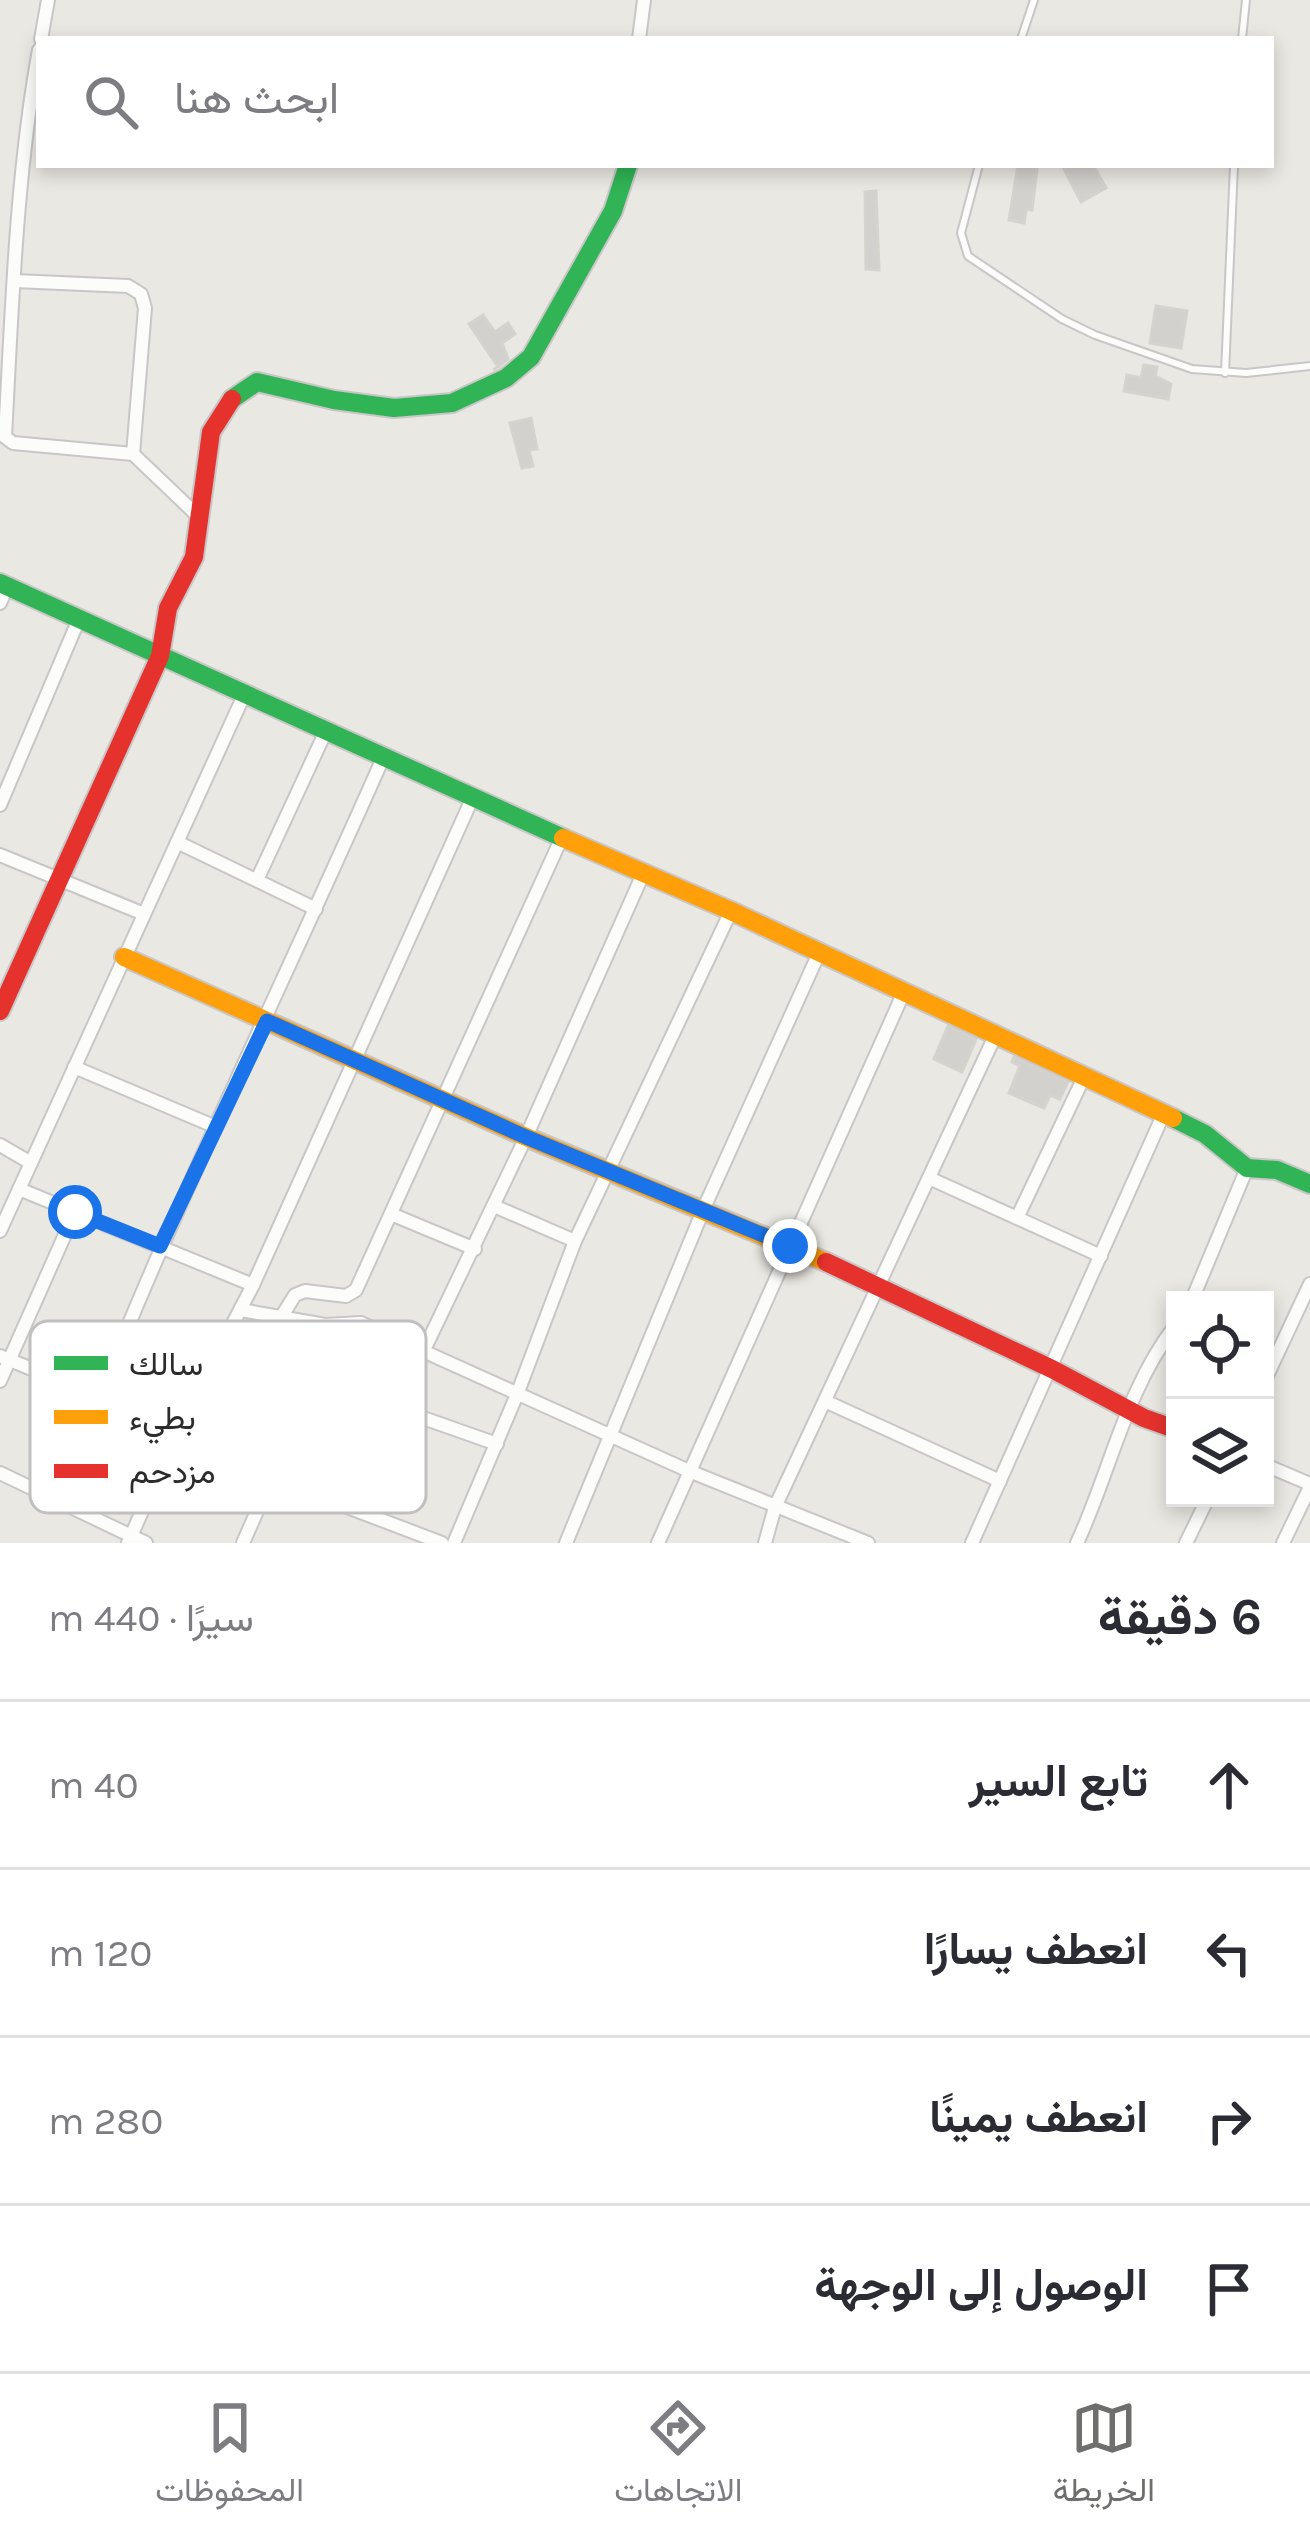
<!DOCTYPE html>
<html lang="ar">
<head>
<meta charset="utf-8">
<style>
  body { margin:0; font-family:Karla,Vazirmatn,sans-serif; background:#f2f2f3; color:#2b2b33; direction:rtl }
  .controls { position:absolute; right:36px; bottom:36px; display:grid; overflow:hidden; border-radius:0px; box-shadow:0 6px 18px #0003 }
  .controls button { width:108px; height:108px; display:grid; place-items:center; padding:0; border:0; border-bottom:3px solid #e1e1e2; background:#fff; color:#2b2b33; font:60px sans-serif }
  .stop { position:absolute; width:36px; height:36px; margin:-27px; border:9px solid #1a73e8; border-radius:50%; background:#fff }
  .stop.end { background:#1a73e8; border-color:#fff; box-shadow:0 3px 12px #0008 }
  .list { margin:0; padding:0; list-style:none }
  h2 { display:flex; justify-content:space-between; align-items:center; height:156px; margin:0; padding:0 48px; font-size:51px }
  h2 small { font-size:39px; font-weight:400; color:#7c7c81 }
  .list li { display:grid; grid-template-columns:78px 1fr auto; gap:36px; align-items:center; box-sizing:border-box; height:168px; padding:0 48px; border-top:3px solid #e1e1e2 }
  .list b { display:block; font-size:45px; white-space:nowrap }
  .list em { font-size:39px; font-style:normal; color:#7c7c81 }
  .icon { flex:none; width:66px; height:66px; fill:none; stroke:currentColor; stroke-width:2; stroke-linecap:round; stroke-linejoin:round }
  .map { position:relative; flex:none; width:1310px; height:1543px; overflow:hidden; direction:ltr }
  .search { position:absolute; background:#fff; box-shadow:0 6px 18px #0003; left:36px; right:36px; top:36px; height:132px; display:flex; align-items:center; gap:30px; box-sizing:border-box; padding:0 42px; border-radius:0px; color:#7c7c81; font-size:45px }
  .sheet { height:828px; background:#fff }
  nav { display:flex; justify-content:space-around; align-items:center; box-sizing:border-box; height:168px; border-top:3px solid #e1e1e2; background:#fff; font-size:33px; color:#7c7c81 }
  nav a { display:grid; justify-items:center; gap:6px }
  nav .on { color:#6e6e6c }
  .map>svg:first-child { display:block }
</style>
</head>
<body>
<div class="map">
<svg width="1310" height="1543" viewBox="0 0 1310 1543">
  <rect width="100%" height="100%" fill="#eae8e2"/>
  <g fill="#d3d1cd" stroke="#d5d3ce" stroke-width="3">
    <path d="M1018,165L1037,169L1032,210L1026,209L1024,223L1009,220Z"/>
    <path d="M1071,165H1093L1106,188L1081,202L1064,169Z"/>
    <path d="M876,191L879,270L866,269L865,192Z"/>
    <path d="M1156,306L1187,311L1181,348L1150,343Z"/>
    <path d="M483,315L495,332L508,323L515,334L502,343L508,359L498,367L493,370L498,367L469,324Z"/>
    <path d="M1144,365L1157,367L1155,376L1171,384L1168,399L1124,391L1127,375L1141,378Z"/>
    <path d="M531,418L537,449L529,450L533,466L522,468L510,423Z"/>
    <path d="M948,1026L976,1039L962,1072L934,1059Z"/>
    <path d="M1014,1057L1068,1082L1060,1099L1050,1095L1044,1108L1009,1093L1020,1066L1012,1062Z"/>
  </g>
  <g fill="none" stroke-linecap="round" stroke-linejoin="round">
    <defs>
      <g id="lane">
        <path d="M1021,39L1034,0"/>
        <path d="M1242,39L1246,0"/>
        <path d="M979,165L961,233L968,256L1062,319L1095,335L1192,369L1246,373L1310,366"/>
        <path d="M1225,373L1234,165"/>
      </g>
      <g id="street">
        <path d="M41,39L48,0"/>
        <path d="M639,39L644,0"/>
        <path d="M39,50C16,176 12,308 5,437L13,443L133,454L199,517"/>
        <path d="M15,281L128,286L141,294L145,308L133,454"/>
        <path d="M0,603L7,587"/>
        <path d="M0,805L79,619"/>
        <path d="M177,842L316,909"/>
        <path d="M0,855L144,914"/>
        <path d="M257,880L325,733"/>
        <path d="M74,1067L216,1127"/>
        <path d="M0,1145L31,1163"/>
        <path d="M929,1178L1101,1256"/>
        <path d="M19,1189L253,1285"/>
        <path d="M494,1206L575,1241"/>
        <path d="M391,1214L475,1249"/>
        <path d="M1018,1216L1085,1075"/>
        <path d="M0,1231L245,693"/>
        <path d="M1192,1300L1247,1168"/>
        <path d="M241,1310L325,1325L361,1323L689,1471L868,1543"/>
        <path d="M282,1316L295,1295L305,1291L346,1296L356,1290L562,837"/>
        <path d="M424,1350L526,1137L643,874"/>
        <path d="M0,1356L260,1462L297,1488L442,1543"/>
        <path d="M1265,1380L1310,1284"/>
        <path d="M0,1381L75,1212"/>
        <path d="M318,1381L497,1444"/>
        <path d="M99,1397C186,1180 289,971 383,758"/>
        <path d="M827,1402L1000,1481"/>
        <path d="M1265,1465L1310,1484"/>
        <path d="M0,1473L146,1543"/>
        <path d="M128,1543L179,1427L253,1285L472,799"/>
        <path d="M243,1543L302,1409L330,1363L325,1325"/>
        <path d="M454,1543L518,1392L575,1241L731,911"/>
        <path d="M566,1543L704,1208L819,953"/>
        <path d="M658,1543L903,994"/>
        <path d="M765,1543L775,1507L995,1036"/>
        <path d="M972,1543L1164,1113"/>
        <path d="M1077,1543C1110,1472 1126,1389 1175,1326"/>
        <path d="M1186,1543L1208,1498"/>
        <path d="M1283,1543L1310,1487"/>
      </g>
      <g id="fast">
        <path d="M232,399L257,382L334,400L394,408L452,403L506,378L531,357L613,211L628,165"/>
        <path d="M0,583L563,838"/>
        <path d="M1173,1118L1205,1134L1247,1168L1277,1170L1310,1184"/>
      </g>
      <g id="slow">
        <path d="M563,838L731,911L1173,1118"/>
        <path d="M124,957L526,1137L826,1262"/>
      </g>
      <g id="jam">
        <path d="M0,1011L160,656L168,608L194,557L211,432L232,399"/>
        <path d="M826,1262L1052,1369L1144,1418L1175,1429"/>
      </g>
    </defs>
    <use href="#lane" stroke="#c8c6c7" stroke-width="10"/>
    <use href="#street" stroke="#c8c6c7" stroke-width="16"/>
    <use href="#fast" stroke="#c8c6c7" stroke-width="22"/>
    <use href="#slow" stroke="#c8c6c7" stroke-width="22"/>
    <use href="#jam" stroke="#c8c6c7" stroke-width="22"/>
    <use href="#lane" stroke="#fcfcfb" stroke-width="6"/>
    <use href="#street" stroke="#fcfcfb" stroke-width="12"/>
    <use href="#fast" stroke="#30b455" stroke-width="18"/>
    <use href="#slow" stroke="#ff9f0a" stroke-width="18"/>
    <use href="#jam" stroke="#e5322d" stroke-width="18"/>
  </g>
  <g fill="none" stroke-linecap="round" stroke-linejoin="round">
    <path stroke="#1a73e8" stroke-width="15" d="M75,1212L160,1246L267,1021L526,1137L790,1246"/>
  </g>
  <rect x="30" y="1321" width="396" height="192" rx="18" fill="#fff" stroke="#c0c0c0" stroke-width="3"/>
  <rect x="54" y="1356" width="54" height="14" fill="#30b455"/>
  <rect x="54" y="1410" width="54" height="14" fill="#ff9f0a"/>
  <rect x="54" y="1464" width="54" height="14" fill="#e5322d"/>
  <g font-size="33" fill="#2c2c2c">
    <text x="129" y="1375">سالك</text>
    <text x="129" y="1429">بطيء</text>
    <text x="129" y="1483">مزدحم</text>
  </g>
</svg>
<div class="controls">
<button><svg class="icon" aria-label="locate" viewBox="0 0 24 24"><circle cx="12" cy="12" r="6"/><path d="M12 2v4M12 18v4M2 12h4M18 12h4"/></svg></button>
<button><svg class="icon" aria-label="layers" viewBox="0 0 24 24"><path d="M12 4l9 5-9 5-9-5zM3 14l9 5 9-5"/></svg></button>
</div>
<div class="stop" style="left:75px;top:1212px"></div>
<div class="stop end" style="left:790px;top:1246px"></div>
<div class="search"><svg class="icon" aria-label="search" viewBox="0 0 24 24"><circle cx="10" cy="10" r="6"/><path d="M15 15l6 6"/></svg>ابحث هنا</div>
</div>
<section class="sheet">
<h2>6 دقيقة<small>سيرًا · 440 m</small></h2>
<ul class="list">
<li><svg class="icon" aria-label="ahead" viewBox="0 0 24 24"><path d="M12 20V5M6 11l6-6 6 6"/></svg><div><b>تابع السير</b></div><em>40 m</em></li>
<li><svg class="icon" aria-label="left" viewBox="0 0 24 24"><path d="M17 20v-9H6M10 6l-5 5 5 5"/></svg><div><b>انعطف يسارًا</b></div><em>120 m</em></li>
<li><svg class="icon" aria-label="right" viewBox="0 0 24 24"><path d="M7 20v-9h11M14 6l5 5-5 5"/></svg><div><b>انعطف يمينًا</b></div><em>280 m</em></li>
<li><svg class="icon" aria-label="arrive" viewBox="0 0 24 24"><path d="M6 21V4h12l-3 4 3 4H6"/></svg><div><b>الوصول إلى الوجهة</b></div></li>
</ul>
</section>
<nav>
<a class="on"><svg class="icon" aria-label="map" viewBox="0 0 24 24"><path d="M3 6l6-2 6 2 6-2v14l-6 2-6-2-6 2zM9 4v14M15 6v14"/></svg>الخريطة</a>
<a><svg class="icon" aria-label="directions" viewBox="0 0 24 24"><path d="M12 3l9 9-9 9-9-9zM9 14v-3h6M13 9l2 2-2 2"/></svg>الاتجاهات</a>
<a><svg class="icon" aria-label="saved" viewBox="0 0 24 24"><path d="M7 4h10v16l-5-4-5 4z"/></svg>المحفوظات</a>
</nav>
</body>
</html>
